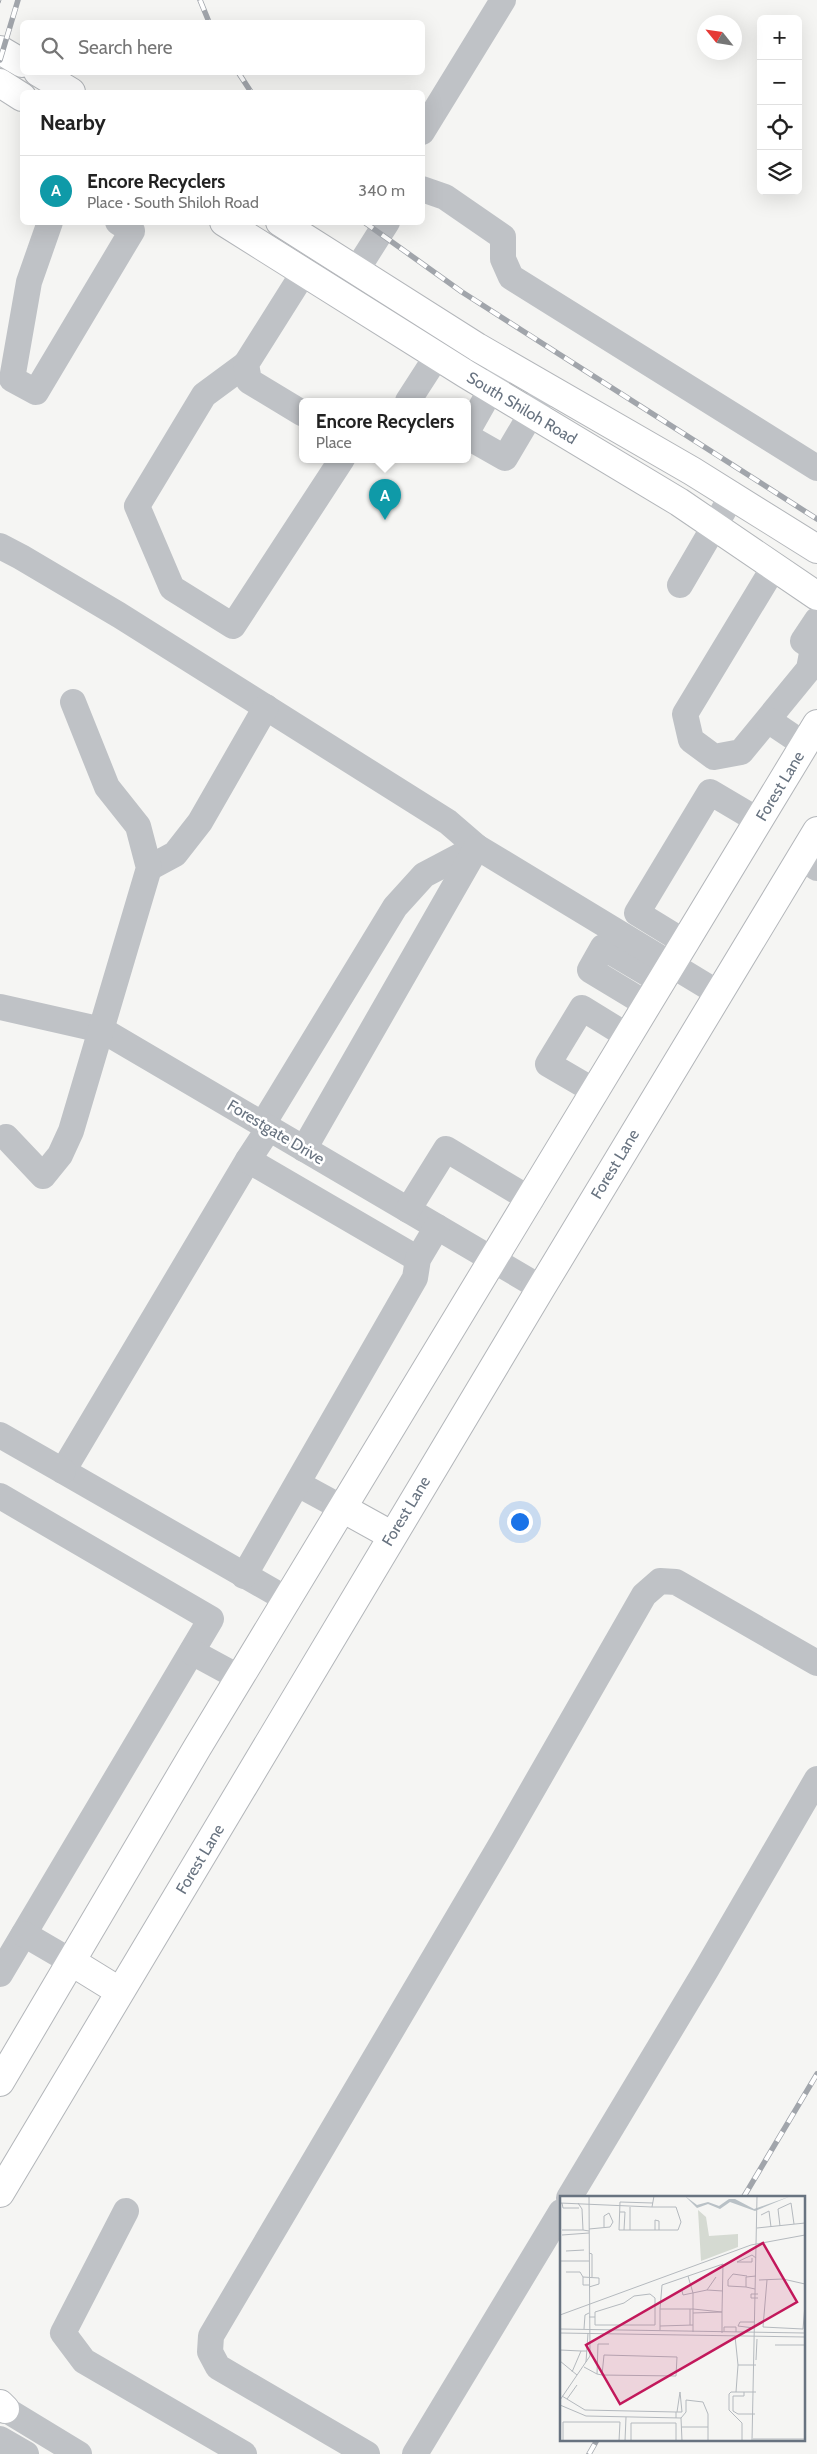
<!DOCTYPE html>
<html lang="en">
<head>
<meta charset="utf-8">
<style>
  body { margin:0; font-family:Cabin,sans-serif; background:#f6f6f6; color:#222 }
  .controls { position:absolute; right:15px; top:15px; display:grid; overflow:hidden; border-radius:8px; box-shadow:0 5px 20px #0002 }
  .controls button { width:45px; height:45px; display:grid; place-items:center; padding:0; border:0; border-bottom:1px solid #e0e0e0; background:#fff; color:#222; font:25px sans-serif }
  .compass { position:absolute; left:697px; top:15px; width:45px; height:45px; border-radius:50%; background:#fff; box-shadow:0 5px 20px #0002; rotate:300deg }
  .you { position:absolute; left:519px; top:1521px; width:18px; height:18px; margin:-12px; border:4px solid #fff; border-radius:50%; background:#1a73e8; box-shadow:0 0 0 8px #1a73e833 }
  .badge { display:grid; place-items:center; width:32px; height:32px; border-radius:50%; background:#db2777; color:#fff; font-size:16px; font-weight:700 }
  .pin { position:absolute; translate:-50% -41px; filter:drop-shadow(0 1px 2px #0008) }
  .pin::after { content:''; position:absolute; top:26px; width:18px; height:15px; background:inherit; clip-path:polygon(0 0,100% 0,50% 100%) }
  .popup { position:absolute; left:299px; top:398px; width:172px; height:65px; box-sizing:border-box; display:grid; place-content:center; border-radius:8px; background:#fff; filter:drop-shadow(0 1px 4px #0005); font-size:16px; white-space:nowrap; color:#767676 }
  .popup b { font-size:19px; color:#222 }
  .popup::after { content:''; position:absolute; left:50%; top:100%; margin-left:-10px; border:10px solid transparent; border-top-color:#fff }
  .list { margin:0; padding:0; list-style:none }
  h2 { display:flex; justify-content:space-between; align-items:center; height:65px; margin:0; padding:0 20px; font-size:21px }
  h2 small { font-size:16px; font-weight:400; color:#767676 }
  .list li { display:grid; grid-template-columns:32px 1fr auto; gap:15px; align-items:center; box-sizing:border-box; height:70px; padding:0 20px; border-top:1px solid #e0e0e0 }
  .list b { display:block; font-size:19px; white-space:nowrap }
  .list p { margin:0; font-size:16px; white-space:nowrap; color:#767676 }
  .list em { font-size:16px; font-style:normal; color:#767676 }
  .icon { flex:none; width:28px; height:28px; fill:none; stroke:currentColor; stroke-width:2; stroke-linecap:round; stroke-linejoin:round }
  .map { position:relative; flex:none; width:817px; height:2454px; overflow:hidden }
  .search { position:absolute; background:#fff; box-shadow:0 5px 20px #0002; left:20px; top:20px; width:405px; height:55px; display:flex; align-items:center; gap:12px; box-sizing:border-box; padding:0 18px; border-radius:8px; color:#767676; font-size:19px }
  .panel { position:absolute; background:#fff; box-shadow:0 5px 20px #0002; left:20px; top:90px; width:405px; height:135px; border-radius:8px }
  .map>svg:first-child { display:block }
</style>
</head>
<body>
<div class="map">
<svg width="817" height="2454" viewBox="0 0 817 2454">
  <rect width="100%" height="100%" fill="#f5f5f3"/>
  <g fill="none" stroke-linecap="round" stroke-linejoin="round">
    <defs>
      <g id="major">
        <path d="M0,50L22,63"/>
        <path d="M38,72L71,92"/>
        <path d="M0,83L22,97"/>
        <path d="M224,222L466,374L679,502L817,596"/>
        <path d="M280,222L477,347L692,471L817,549"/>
        <path d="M344,1509L391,1535"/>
        <path d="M72,1962L119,1991"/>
        <path d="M0,2082L197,1748L817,724"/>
        <path d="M0,2193C270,1737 543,1284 817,831"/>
        <path d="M0,2404L5,2409"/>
      </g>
    </defs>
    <use href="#major" stroke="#b3b6ba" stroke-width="30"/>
    <g stroke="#bfc2c6" stroke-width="26">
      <path d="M422,132L503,0"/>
      <path d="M422,189L445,197L503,237V259L511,277L817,468"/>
      <path d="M50,222L29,282L12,379L36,392L132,231L118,222"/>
      <path d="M356,271L387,222"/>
      <path d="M246,364L204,395L137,506L172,588L233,626L342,459"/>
      <path d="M408,401L437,356"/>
      <path d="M302,413L249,381L246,364L304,272"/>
      <path d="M468,430L506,363"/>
      <path d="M468,437L505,458L547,387"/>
      <path d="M0,546L21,557L119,615L448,822L477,847L424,875L395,907L263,1124"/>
      <path d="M774,567L685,714L691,740L714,757L741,752L809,669L813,648L803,641L817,620"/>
      <path d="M680,585L732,496"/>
      <path d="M768,720L805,745"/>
      <path d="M801,857L817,868"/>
      <path d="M149,868L175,854L200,822L266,707"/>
      <path d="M686,943L637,913L710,792L759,821"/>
      <path d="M648,1005L590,970L603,947L662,982"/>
      <path d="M0,1007L102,1030L541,1288"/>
      <path d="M596,1092L548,1064L582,1008L629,1037"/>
      <path d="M269,1128L248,1160L63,1471L288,1600"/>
      <path d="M6,1137L43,1176L60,1155L71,1131L149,868L138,826L107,787L73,702"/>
      <path d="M304,1149L477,847L718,993"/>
      <path d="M248,1160L418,1259"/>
      <path d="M408,1210L446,1149L531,1200"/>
      <path d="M0,1435L63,1471"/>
      <path d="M298,1484L344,1509"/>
      <path d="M0,1496L211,1619L0,1974"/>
      <path d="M244,1576L415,1278L418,1259L437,1227"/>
      <path d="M192,1652L240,1678"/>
      <path d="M24,1934L72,1962"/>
      <path d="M569,2198L706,1970L817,1779"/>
      <path d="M126,2211L63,2333L84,2361L244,2454"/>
      <path d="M0,2406L79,2454"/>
      <path d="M0,2439L26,2454"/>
      <path d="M367,2454L218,2367L210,2352L211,2336L503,1841L644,1595L660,1581L676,1582L817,1663"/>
      <path d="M415,2454L561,2212"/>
    </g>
    <use href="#major" stroke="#fff" stroke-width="28"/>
    <path stroke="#a1a5ab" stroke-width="1" d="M0,3L1,0"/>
    <defs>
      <g id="rail">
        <path d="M200,0L209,22"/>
        <path d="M0,60L18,0"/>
        <path d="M238,72L251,92"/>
        <path d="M364,222L462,292L817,519"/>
        <path d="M743,2198L817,2074"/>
        <path d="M589,2454L597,2440"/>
      </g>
    </defs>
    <use href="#rail" stroke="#a1a5ab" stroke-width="5.5"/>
    <use href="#rail" stroke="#fff" stroke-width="4" stroke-dasharray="11" stroke-linecap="butt"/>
  </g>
  <g text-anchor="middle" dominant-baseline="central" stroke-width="5" stroke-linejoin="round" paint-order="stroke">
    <g font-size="16" fill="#687380" stroke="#fff">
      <text transform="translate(522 408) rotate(31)">South Shiloh Road</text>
      <text transform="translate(780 786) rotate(-59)">Forest Lane</text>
      <text transform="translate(276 1132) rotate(31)">Forestgate Drive</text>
      <text transform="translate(615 1164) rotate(-59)">Forest Lane</text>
      <text transform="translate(406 1511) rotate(-59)">Forest Lane</text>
      <text transform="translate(200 1859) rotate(-59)">Forest Lane</text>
    </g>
  </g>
  <g transform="translate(560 2196)">
    <rect width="245" height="245" fill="#f5f5f3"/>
    <path d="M138,14L146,21L149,40L178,38V51L141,65Z" fill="#d5dad2"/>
    <path d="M125,0L137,9L148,6L159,10L169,3H175L194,13L231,0L195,15L170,6L160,13L148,8L137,12Z" fill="#b9c1c6"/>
    <path fill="none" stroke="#b4b9be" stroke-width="1" d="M0,7L92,11L94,0M2,7L3,12H19M18,7L22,13L23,34L29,35M92,11H116L121,26L118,34H59L60,6L93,7M60,16H65L64,34M201,19L209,15L211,31M220,30L218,13L231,7L234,28M197,32L245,27M29,33L50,31L53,26L49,17L44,20V31M2,34H23M70,34V11M95,34V24L99,25V34M2,39L29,37M6,55L24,54M29,57L32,58V81M192,62V66H177L192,59L196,62M0,65H29M6,76H20L23,81M128,80L133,97V136M199,84L223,83L245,88M207,84L203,131L243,133M29,89H23V81L39,82V88L29,91M186,91L168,90V84L173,78L187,80M195,93L186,91V81L196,80M147,94L163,95M122,95L123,99L147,94L156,81M198,98H191V102H198M100,113L102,89L163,68L162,116L133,113M133,117L162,116V137M0,119L191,49L245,39M29,121H35V129H95V102L90,98L74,100L64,107L35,116V121M194,126H180L178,130L194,132M130,129V113M100,130L133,129M0,133L245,137M24,133L25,119L29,117M243,133L245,109M100,134V113H133M164,135V131H176V136M0,137L245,141M175,140L178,169H196M215,149H245M0,154L21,155M196,164L197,143M0,165L17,179M26,166L28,137M24,171L37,178L38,148H49M12,176L21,155H27M37,178L42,179L116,180L117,161L44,159L42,179M176,196L178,169M184,196V200H173V215L178,218H195M2,200L25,214L116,216M7,203L17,189M0,204L30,160L29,0M0,209L26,220L121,222M116,222V216H122L120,196L117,216M121,222L126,216V204L143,206L148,218V245M121,222L122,245M122,231H148M193,243H245M3,245V226H60L59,245M65,245L66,221M71,245V227H116V245M182,245V227L169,214V198L171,196H196M192,245L197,0"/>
    <path fill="#c2185b" fill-opacity="0.15" stroke="#c2185b" stroke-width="2.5" d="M203,47L237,106L60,208L26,149Z"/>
    <rect width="245" height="245" fill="none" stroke="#687380" stroke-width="2.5"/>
  </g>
</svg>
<div class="controls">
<button>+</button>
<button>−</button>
<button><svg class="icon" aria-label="locate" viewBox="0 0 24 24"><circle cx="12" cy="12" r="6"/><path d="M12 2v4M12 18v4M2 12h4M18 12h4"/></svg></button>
<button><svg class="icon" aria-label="layers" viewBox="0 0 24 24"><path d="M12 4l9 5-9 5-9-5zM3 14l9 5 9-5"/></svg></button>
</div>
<svg class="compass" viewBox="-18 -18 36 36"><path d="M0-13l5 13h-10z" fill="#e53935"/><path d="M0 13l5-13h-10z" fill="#767676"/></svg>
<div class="you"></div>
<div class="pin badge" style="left:385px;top:520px;background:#0f9aa8">A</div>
<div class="popup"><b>Encore Recyclers</b>Place</div>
<div class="search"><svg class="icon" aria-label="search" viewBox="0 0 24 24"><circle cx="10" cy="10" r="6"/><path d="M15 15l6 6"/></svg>Search here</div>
<section class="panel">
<h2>Nearby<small></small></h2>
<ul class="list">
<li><span class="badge" style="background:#0f9aa8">A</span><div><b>Encore Recyclers</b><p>Place · South Shiloh Road</p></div><em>340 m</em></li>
</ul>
</section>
</div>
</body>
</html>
